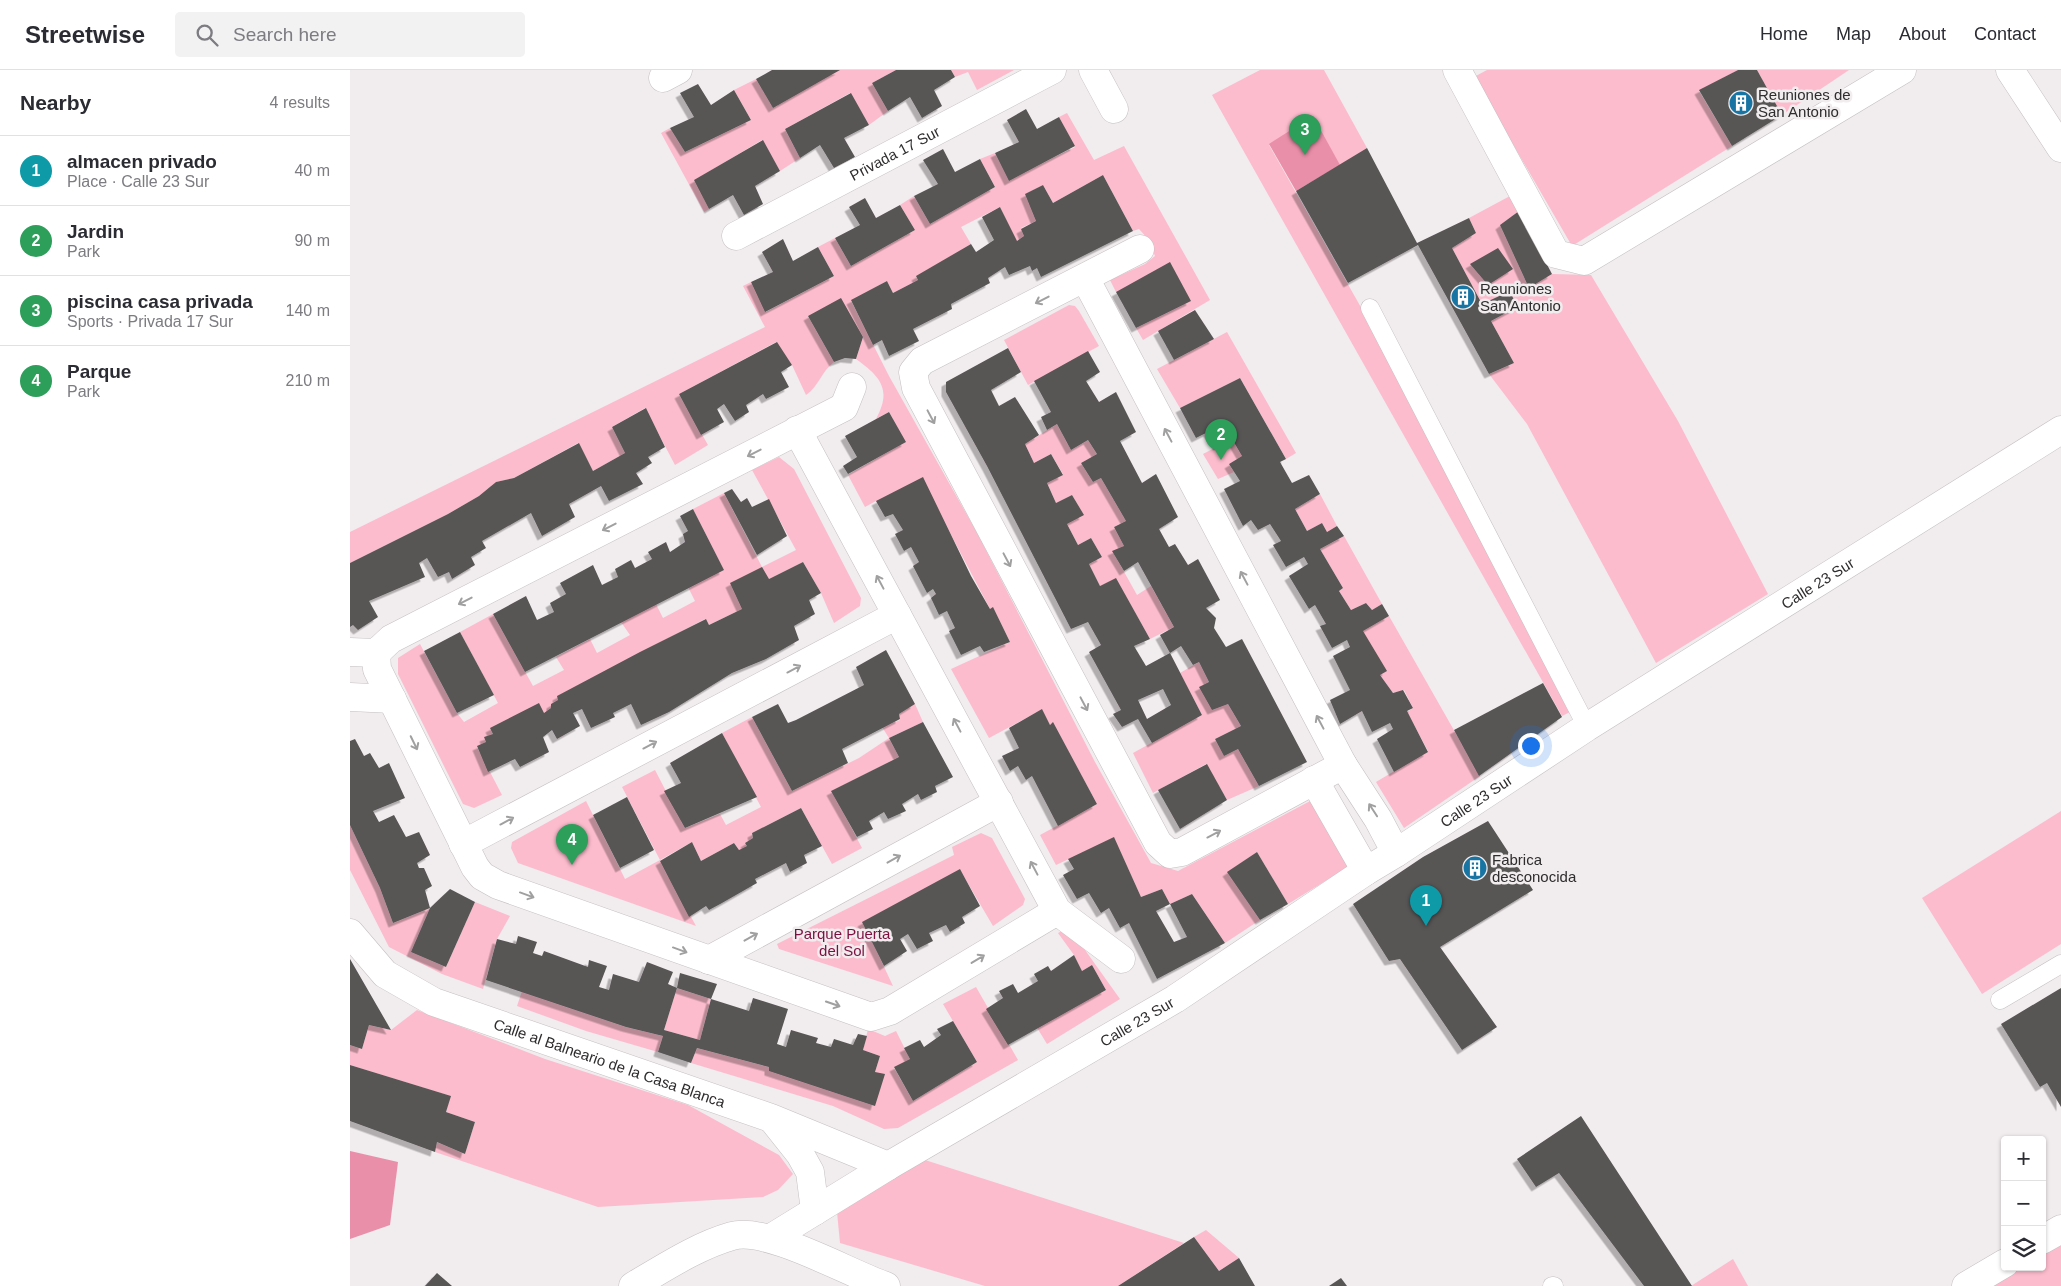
<!DOCTYPE html>
<html lang="en">
<head>
<meta charset="utf-8">
<style>
  body { margin:0; font-family:Helvetica,sans-serif; background:#f2f2f3; color:#2b2b33 }
  .controls { position:absolute; right:15px; bottom:15px; display:grid; overflow:hidden; border-radius:5px; box-shadow:0 1px 4px #0004 }
  .controls button { width:45px; height:45px; display:grid; place-items:center; padding:0; border:0; border-bottom:1px solid #e1e1e2; background:#fff; color:#2b2b33; font:25px sans-serif }
  .you { position:absolute; left:1180px; top:675px; width:18px; height:18px; margin:-12px; border:4px solid #fff; border-radius:50%; background:#1a73e8; box-shadow:0 0 0 8px #1a73e833 }
  .badge { display:grid; place-items:center; width:32px; height:32px; border-radius:50%; background:#1875a3; color:#fff; font-size:16px; font-weight:700 }
  .pin { position:absolute; translate:-50% -41px; filter:drop-shadow(0 1px 2px #0008) }
  .pin::after { content:''; position:absolute; top:26px; width:18px; height:15px; background:inherit; clip-path:polygon(0 0,100% 0,50% 100%) }
  .list { margin:0; padding:0; list-style:none }
  h2 { display:flex; justify-content:space-between; align-items:center; height:65px; margin:0; padding:0 20px; font-size:21px }
  h2 small { font-size:16px; font-weight:400; color:#7c7c81 }
  .list li { display:grid; grid-template-columns:32px 1fr auto; gap:15px; align-items:center; box-sizing:border-box; height:70px; padding:0 20px; border-top:1px solid #e1e1e2 }
  .list b { display:block; font-size:19px; white-space:nowrap }
  .list p { margin:0; font-size:16px; white-space:nowrap; color:#7c7c81 }
  .list em { font-size:16px; font-style:normal; color:#7c7c81 }
  .icon { flex:none; width:28px; height:28px; fill:none; stroke:currentColor; stroke-width:2; stroke-linecap:round; stroke-linejoin:round }
  .map { position:relative; flex:none; width:1711px; height:1216px; overflow:hidden }
  header { display:flex; align-items:center; gap:30px; box-sizing:border-box; height:70px; padding:0 25px; background:#fff; border-bottom:1px solid #e1e1e2 }
  header strong { font-size:24px }
  nav { display:flex; gap:28px; margin-inline-start:auto; font-size:18px }
  .search { width:350px; height:45px; background:#f2f2f3; display:flex; align-items:center; gap:12px; box-sizing:border-box; padding:0 18px; border-radius:5px; color:#7c7c81; font-size:19px }
  main { display:flex }
  aside { flex:1; background:#fff }
  .map>svg:first-child { display:block }
</style>
</head>
<body>
<header>
<strong>Streetwise</strong>
<div class="search"><svg class="icon" aria-label="search" viewBox="0 0 24 24"><circle cx="10" cy="10" r="6"/><path d="M15 15l6 6"/></svg>Search here</div>
<nav><a>Home</a><a>Map</a><a>About</a><a>Contact</a></nav>
</header>
<main>
<aside>
<h2>Nearby<small>4 results</small></h2>
<ul class="list">
<li><span class="badge" style="background:#0f9aa8">1</span><div><b>almacen privado</b><p>Place · Calle 23 Sur</p></div><em>40 m</em></li>
<li><span class="badge" style="background:#2e9e5b">2</span><div><b>Jardin</b><p>Park</p></div><em>90 m</em></li>
<li><span class="badge" style="background:#2e9e5b">3</span><div><b>piscina casa privada</b><p>Sports · Privada 17 Sur</p></div><em>140 m</em></li>
<li><span class="badge" style="background:#2e9e5b">4</span><div><b>Parque</b><p>Park</p></div><em>210 m</em></li>
</ul>
</aside>
<div class="map">
<svg width="1711" height="1216" viewBox="0 0 1711 1216">
  <defs>
    <filter id="shadow"><feDropShadow dx="-4.5" dy="4.5" stdDeviation="0" flood-color="#0004"/></filter>
  </defs>
  <rect width="100%" height="100%" fill="#f1ecee"/>
  <g fill="#fcbccd">
    <path d="M488,0H546L522,13L538,41L519,55L500,23L435,59L450,88L430,101L412,70L345,110L359,139L354,142L311,63L320,58L335,82L401,50L384,20L406,9L423,37Z"/>
    <path d="M601,0H664L627,20L618,2L605,7Z"/>
    <path d="M910,0H974L1017,78L990,95L919,75L1102,398L1226,639L1212,646L862,25Z"/>
    <path d="M1137,0H1388L1349,21L1382,76L1222,176L1124,7Z"/>
    <path d="M1407,0H1499L1432,45Z"/>
    <path d="M717,43L744,90L774,76L860,230L793,270L786,258L840,231L766,222L760,210L795,194L805,186L798,169L789,159L783,161L753,105L703,133L693,115L676,124L686,151L671,158L674,166L666,172L650,137L611,157L621,174L566,207L568,210L543,223L537,211L501,231L539,306L626,461L745,692L801,793L828,801L964,729L998,797L938,834L907,782L878,802L910,850L875,873L842,824L820,834L812,819L791,827L764,768L706,795L690,765L747,734L703,653L700,655L691,640L639,668L601,599L660,572L643,538L640,539L588,440L526,431L515,437L498,405L555,372L539,342L526,349C542,320 531,307 506,289L513,267L458,246L484,292C471,302 469,316 456,325L442,295L426,272L329,324L358,375L325,395L295,338L262,357L275,383L243,401L228,373L164,408L146,412L129,426L98,444L0,493V462L415,257L393,216L401,212L416,242L484,206L468,177L485,168L501,196L565,160L550,135L564,126L580,154L645,117L630,89L645,83L659,110L725,77L709,47Z"/>
    <path d="M1160,126L1169,141L1150,155L1179,218L1202,204L1241,205L1328,351L1418,524L1306,593L1177,354L1139,304L1164,293L1141,251L1166,237L1160,221L1132,234L1102,178L1126,163L1119,148Z"/>
    <path d="M719,235L725,236L729,241L749,276L678,315L654,270Z"/>
    <path d="M877,262L946,383L936,389L890,308L830,338L807,299Z"/>
    <path d="M707,354L721,380L738,370L747,384L731,393L743,412L751,408L776,451L764,457L774,476L763,482L787,525L801,516L824,557L800,569L766,509L750,516L739,494L752,487L741,468L728,475L717,454L733,444L722,425L706,433L697,413L713,404L701,384L684,393L675,374Z"/>
    <path d="M882,369L892,386L879,394L884,402L868,409L853,384Z"/>
    <path d="M429,387L444,399L511,528L510,536L484,553L471,523L453,492L419,509L392,539L359,555L355,549L208,626V630L201,634V638L194,643L141,658L143,664L135,667L136,672L127,677L152,725L124,738L113,734L48,604V588L70,574L107,643L114,652L148,633L110,562L143,544L183,616L214,600L206,587L240,569L247,583L280,565L271,552L306,534L313,548L345,531L338,517L373,499L343,439L374,423L412,497L446,480L402,400Z"/>
    <path d="M970,424L987,456L977,462L972,453L957,461L945,439Z"/>
    <path d="M994,466L1032,534L1022,540L1016,533L1001,540L989,521L993,518L970,479Z"/>
    <path d="M1039,546L1130,706L1054,758L1026,712L1078,681L1057,642L1063,638L1054,620L1043,623L1030,605L1012,561Z"/>
    <path d="M849,592L859,612L850,617L878,634L891,656L865,669L874,685L888,679L909,716L877,730L856,694L803,723L783,683L852,645L830,603Z"/>
    <path d="M565,634L573,652L539,668L549,687L482,721L512,778L482,794L451,738L402,763L403,768L395,773L397,776L389,780L384,773L351,791L342,772L310,790L346,856L168,793L161,778L162,772L236,731L275,809L310,790L272,717L305,700L335,758L370,744L376,755L411,737L372,663L402,647L442,721L509,688L539,668L532,657L550,650L549,644Z"/>
    <path d="M1711,741V874L1632,924L1572,828Z"/>
    <path d="M0,755L30,818L43,853L80,838L62,882L96,897L125,832L160,846L147,869L133,919L92,904L39,877L0,800Z"/>
    <path d="M631,763L642,768L675,829L673,835L643,856L610,800L513,852L543,916L429,879L427,874L604,785L602,777Z"/>
    <path d="M714,860L725,866L770,929L697,974L686,956L756,920L742,895L732,901L724,885L708,863Z"/>
    <path d="M626,917L668,990L548,1058L534,1059L483,1036L341,993L347,978L419,997V1001L525,1002L530,986L513,980L518,959L535,966L546,961L560,989L544,998L563,1031L627,992L593,934Z"/>
    <path d="M327,918L361,929L350,970L314,960Z"/>
    <path d="M172,921L276,957L313,966L308,982L236,961L167,936Z"/>
    <path d="M67,940L195,989L338,1035L429,1085L443,1104L428,1120L413,1127L248,1137L85,1082L87,1072L115,1084L125,1052L96,1042L100,1026L0,995V975L12,979L19,955L41,960Z"/>
    <path d="M575,1090L834,1173L768,1216H635L490,1173L487,1142Z"/>
    <path d="M856,1160L889,1188L869,1201L844,1167Z"/>
    <path d="M1711,1171V1216H1637L1667,1197H1692V1182Z"/>
    <path d="M1383,1189L1398,1216H1341Z"/>
  </g>
  <g fill="#e98fa9">
    <path d="M963,46L990,95L946,121L919,74Z"/>
    <path d="M0,1081L48,1092L40,1155L0,1169Z"/>
  </g>
  <g fill="#585455" fill-rule="evenodd" filter="url(#shadow)">
    <path d="M422,0H490L423,38L406,9Z"/>
    <path d="M546,0H601L605,7L584,20L592,36L572,48L560,27L538,41L522,13Z"/>
    <path d="M1388,0H1407L1432,45L1382,76L1349,20Z"/>
    <path d="M348,14L361,35L384,20L401,50L335,82L320,58L344,47L330,23Z"/>
    <path d="M501,23L519,55L494,68L505,87L484,98L470,75L450,88L435,59Z"/>
    <path d="M676,39L687,59L709,47L725,76L659,111L645,83L669,72L657,50Z"/>
    <path d="M413,70L430,101L405,116L413,134L394,145L383,125L359,139L344,110Z"/>
    <path d="M1017,78L1067,173L1119,148L1126,163L1102,178L1132,234L1160,221L1167,237L1141,251L1164,293L1139,304L1068,175L998,213L946,121Z"/>
    <path d="M593,79L605,102L630,89L645,117L580,154L564,126L588,114L573,90Z"/>
    <path d="M753,105L783,161L691,207L687,198L682,201L680,196L659,205L655,197L638,208L640,213L601,234L602,239L563,259L569,271L539,286L532,270L523,275L501,230L537,211L543,223L568,210L566,206L621,174L626,182L644,170L632,147L650,137L667,171L674,166L671,159L686,151L675,124L693,115L703,133Z"/>
    <path d="M515,128L526,148L550,135L565,160L501,196L485,168L510,155L499,137Z"/>
    <path d="M1169,141L1202,204L1179,218L1150,155Z"/>
    <path d="M433,169L443,191L468,177L484,206L415,242L401,212L423,202L412,182Z"/>
    <path d="M1148,178L1163,199L1138,215L1120,194Z"/>
    <path d="M820,192L841,231L786,258L766,222Z"/>
    <path d="M491,228L513,267L506,289L495,288L484,292L458,246Z"/>
    <path d="M845,240L864,269L824,290L808,261Z"/>
    <path d="M427,272L442,295L431,302L439,317L416,329L413,324L396,335L399,342L385,351L374,334L367,339L374,352L351,365L329,324Z"/>
    <path d="M658,278L671,302L641,320L649,336L665,327L689,365L675,374L684,393L701,384L713,405L697,413L706,433L722,425L734,445L717,454L728,475L741,468L752,487L739,494L750,516L766,508L800,569L784,576L796,596L820,583L852,645L802,673L788,649L772,657L763,644L771,640L739,582L751,575L738,552L721,559L637,396L596,322V312ZM813,619L821,635L797,649L788,630Z"/>
    <path d="M738,281L750,302L736,311L749,332L766,322L786,362L770,371L792,413L806,404L828,447L809,459L819,477L825,474L838,495L848,489L870,530L856,538L866,548L864,558L876,577L892,569L957,692L909,716L888,679L874,686L865,669L891,656L878,634L862,640L849,617L859,612L849,592L843,595L831,576L820,583L810,565L824,557L788,492L774,501L762,481L774,476L764,457L776,451L751,408L743,412L731,393L747,384L738,370L721,380L707,354L697,360L691,347L701,342L684,311Z"/>
    <path d="M890,308L936,389L930,392L942,413L959,405L970,424L945,439L957,461L972,453L977,462L987,456L994,466L970,479L993,518L989,521L1001,540L1016,533L1022,540L1032,534L1039,546L1013,561L1037,601L1030,605L1043,623L1053,620L1063,638L1057,641L1078,682L1044,702L1027,669L1043,659L1040,653L1022,662L1012,641L990,654L980,630L1000,620L983,586L1000,577L997,570L982,578L970,556L976,554L965,535L959,539L939,506L958,494L954,487L936,497L923,475L931,471L920,454L908,460L901,450L893,456L874,419L890,411L879,394L892,386L882,369L868,376L858,362L846,368L830,338Z"/>
    <path d="M296,338L315,377L298,387L302,393L286,403L293,414L259,431L251,416L219,434L225,447L192,466L181,443L132,471L136,478L121,487L125,495L102,509L99,502L88,507L77,488L69,493L75,507L19,531L28,547L8,560L3,555L0,557V493L98,444L129,426L146,412L164,408L229,373L243,401L275,383L262,357Z"/>
    <path d="M539,342L556,372L498,404L493,396L507,387L495,366Z"/>
    <path d="M573,407L621,506L640,539L643,537L660,572L634,582L630,576L611,585L599,561L605,558L597,541L589,545L581,528L586,524L583,519L577,523L563,496L569,492L561,477L554,481L545,464L553,460L543,444L535,447L526,431Z"/>
    <path d="M382,419L391,432L397,428L402,437L419,429L437,466L407,485L374,423Z"/>
    <path d="M343,439L374,500L175,602L143,544L176,526L187,550L204,542L200,533L216,524L210,513L243,495L252,515L268,507L265,499L281,490L285,498L302,489L298,482L316,472L320,482L335,472L333,464L338,461L330,446Z"/>
    <path d="M453,492L471,523L459,530L465,544L444,556L449,570L416,589L382,603L319,642L291,655L281,634L263,643L265,647L241,658L232,639L223,643L230,656L207,669L202,660L193,667L199,682L170,697L165,689L138,702L127,676L136,672L134,667L143,664L140,658L189,633L194,643L201,638V634L208,630L207,626L290,582L356,549L359,555L392,539L380,513L412,497L419,509Z"/>
    <path d="M110,562L144,625L107,643L74,581Z"/>
    <path d="M536,580L565,634L549,644L550,649L492,679L498,693L442,721L402,647L428,634L438,653L446,650L514,615L506,597Z"/>
    <path d="M1193,613L1212,647L1129,706L1104,660Z"/>
    <path d="M692,639L700,655L703,652L747,734L708,756L682,706L676,710L668,696L660,701L652,686L669,678L659,658Z"/>
    <path d="M573,652L603,707L585,716L587,722L571,730L568,724L552,734L556,741L538,749L534,742L519,751L523,759L507,767L481,721L549,687L539,668Z"/>
    <path d="M372,663L407,727L335,758L314,721L331,713L320,693Z"/>
    <path d="M5,669L14,686L20,683L29,698L39,693L55,728L23,741L29,752L44,745L56,767L69,762L80,785L67,793L69,798H74L82,816L75,820L80,838L43,853L30,818L0,755V671Z"/>
    <path d="M857,694L877,730L830,759L808,720Z"/>
    <path d="M277,727L304,780L270,798L243,745Z"/>
    <path d="M451,738L472,776L454,785L457,793L440,802L436,793L405,809L407,813L372,833L359,840L356,836L339,847L310,791L342,772L351,791L384,773L389,780L397,776L395,773L403,768L402,763Z"/>
    <path d="M1138,751L1183,820L1090,877L1147,957L1112,980L1050,889L1039,891L1003,834L1073,787Z"/>
    <path d="M764,767L791,827L812,819L820,834L842,824L875,873L807,909L779,853L770,858L759,838L751,843L739,823L727,829L713,805L724,799L718,789ZM820,834L837,867L824,872L806,841Z"/>
    <path d="M907,782L938,834L910,850L877,802Z"/>
    <path d="M610,799L630,836L612,847L615,853L600,862L596,855L579,863L583,871L567,879L558,864L550,869L557,881L534,896L512,852Z"/>
    <path d="M100,819L125,832L96,897L61,882L80,838Z"/>
    <path d="M168,866L187,872L183,883L192,886L194,881L238,897L239,890L257,896L249,917L259,920L263,904L289,912L297,892L323,902L318,914L327,918L314,960L350,970L361,929L399,941L403,928L438,939L427,974L436,977L441,960L468,968L466,973L481,977L484,969L503,975L508,964L517,966L513,980L530,986L525,1002L535,1004L525,1036L419,1001V997L347,978L341,993L308,982L313,966L276,957L136,910L147,869L166,874Z"/>
    <path d="M724,885L732,901L742,895L756,920L658,975L636,939L653,928L649,921L663,914L668,923L688,911L684,904L698,896L701,901Z"/>
    <path d="M0,889L41,960L19,955L12,979L0,975Z"/>
    <path d="M330,903L367,914L361,929L327,918Z"/>
    <path d="M1711,918V1037L1697,1013L1690,1017L1651,954Z"/>
    <path d="M603,951L627,992L563,1031L544,997L560,989L554,978L570,970L574,977L591,965L587,959Z"/>
    <path d="M0,995L101,1026L96,1042L125,1052L115,1084L87,1072L85,1082L0,1051Z"/>
    <path d="M1231,1046L1342,1216H1294L1209,1103L1186,1117L1167,1089Z"/>
    <path d="M844,1167L869,1201L889,1188L905,1216H768Z"/>
    <path d="M87,1203L102,1216H75Z"/>
    <path d="M991,1208L997,1216H979Z"/>
  </g>
  <g fill="none" stroke-linecap="round" stroke-linejoin="round">
    <defs>
      <g id="lane">
        <path d="M1020,238L1237,657"/>
        <path d="M1650,930L1711,894"/>
        <path d="M1202,1216H1204"/>
      </g>
      <g id="street">
        <path d="M743,0L764,39"/>
        <path d="M1107,0L1206,184L1234,191L1552,0"/>
        <path d="M1660,0L1711,78"/>
        <path d="M313,8L328,0"/>
        <path id="s1" d="M386,166L702,0"/>
        <path d="M790,179L572,291L563,302L566,318L808,773L820,784L832,782L993,695"/>
        <path d="M735,208L993,695L1028,749L1046,783"/>
        <path d="M447,360L707,841L771,889"/>
        <path d="M0,582L26,583L41,569L494,337L502,317"/>
        <path d="M26,583L27,599L125,797L132,806L148,815L521,947L540,941L707,841"/>
        <path d="M0,627L42,629"/>
        <path d="M964,710L1016,801"/>
        <path d="M113,774L547,545"/>
        <path id="s2" d="M0,863L35,904L84,932L421,1048L538,1096"/>
        <path d="M359,890L649,732"/>
        <path d="M423,1050L450,1084L460,1102L465,1141"/>
        <path id="s3" d="M421,1168L538,1096L825,929L1016,801L1046,783L1237,657L1711,360"/>
        <path d="M1692,1170L1711,1159"/>
        <path d="M283,1216C314,1198 347,1176 382,1166C417,1156 500,1204 536,1216"/>
        <path d="M1616,1216L1655,1193"/>
      </g>
    </defs>
    <use href="#lane" stroke="#c4c0c1" stroke-width="19"/>
    <use href="#street" stroke="#c4c0c1" stroke-width="29"/>
    <use href="#lane" stroke="#fff" stroke-width="18"/>
    <use href="#street" stroke="#fff" stroke-width="28"/>
  </g>
  <defs><path id="oneway-shaft" d="M-6 0H5M1.5-3L5.5 0L1.5 3" fill="none" stroke-width="1.6" stroke-linecap="round" stroke-linejoin="round" transform="scale(1.25)"/></defs>
  <g stroke="#a1a0a0">
    <use href="#oneway-shaft" transform="translate(692 230) rotate(153)"/>
    <use href="#oneway-shaft" transform="translate(581 347) rotate(62)"/>
    <use href="#oneway-shaft" transform="translate(818 365) rotate(-118)"/>
    <use href="#oneway-shaft" transform="translate(404 383) rotate(153)"/>
    <use href="#oneway-shaft" transform="translate(259 457) rotate(153)"/>
    <use href="#oneway-shaft" transform="translate(657 490) rotate(62)"/>
    <use href="#oneway-shaft" transform="translate(894 508) rotate(-118)"/>
    <use href="#oneway-shaft" transform="translate(530 512) rotate(-118)"/>
    <use href="#oneway-shaft" transform="translate(115 531) rotate(153)"/>
    <use href="#oneway-shaft" transform="translate(444 599) rotate(-28)"/>
    <use href="#oneway-shaft" transform="translate(734 634) rotate(62)"/>
    <use href="#oneway-shaft" transform="translate(970 652) rotate(-118)"/>
    <use href="#oneway-shaft" transform="translate(607 655) rotate(-118)"/>
    <use href="#oneway-shaft" transform="translate(64 673) rotate(64)"/>
    <use href="#oneway-shaft" transform="translate(300 675) rotate(-28)"/>
    <use href="#oneway-shaft" transform="translate(1023 740) rotate(-123)"/>
    <use href="#oneway-shaft" transform="translate(157 751) rotate(-28)"/>
    <use href="#oneway-shaft" transform="translate(864 764) rotate(-28)"/>
    <use href="#oneway-shaft" transform="translate(544 789) rotate(-29)"/>
    <use href="#oneway-shaft" transform="translate(684 798) rotate(-118)"/>
    <use href="#oneway-shaft" transform="translate(177 825) rotate(20)"/>
    <use href="#oneway-shaft" transform="translate(401 867) rotate(-29)"/>
    <use href="#oneway-shaft" transform="translate(330 880) rotate(20)"/>
    <use href="#oneway-shaft" transform="translate(628 889) rotate(-31)"/>
    <use href="#oneway-shaft" transform="translate(483 934) rotate(19)"/>
  </g>
  <defs>
    <symbol id="building-disc" viewBox="-11 -11 22 22"><circle r="9.5" fill="#1875a3" stroke="#f1ecee"/><path d="M-4-6H4V6H1V3H-1V6H-4ZM-2.5-4.3h1.7v1.8h-1.7ZM.8-4.3h1.7v1.8H.8ZM-2.5-1h1.7V.8h-1.7ZM.8-1h1.7V.8H.8Z" fill="#fff"/></symbol>
  </defs>
  <g fill-rule="evenodd">
    <use href="#building-disc" x="1377" y="19" width="28" height="28"/>
    <use href="#building-disc" x="1099" y="213" width="28" height="28"/>
    <use href="#building-disc" x="1111" y="784" width="28" height="28"/>
  </g>
  <g text-anchor="middle" dominant-baseline="central" stroke-width="5" stroke-linejoin="round" paint-order="stroke">
    <g font-size="15" fill="#2e2c2d" stroke="#f1ecee" text-anchor="start">
      <text x="1408" y="24">Reuniones de<tspan x="1408" dy="17">San Antonio</tspan></text>
      <text x="1130" y="218">Reuniones<tspan x="1130" dy="17">San Antonio</tspan></text>
      <text x="1142" y="789">Fabrica<tspan x="1142" dy="17">desconocida</tspan></text>
    </g>
    <g font-size="15" fill="#2e2c2d" stroke="#f1ecee">
      <text stroke="none"><textPath href="#s1" startOffset="179">Privada 17 Sur</textPath></text>
      <text stroke="none"><textPath href="#s3" startOffset="1235">Calle 23 Sur</textPath></text>
      <text stroke="none"><textPath href="#s3" startOffset="830">Calle 23 Sur</textPath></text>
      <text stroke="none"><textPath href="#s3" startOffset="425">Calle 23 Sur</textPath></text>
      <text stroke="none"><textPath href="#s2" startOffset="296">Calle al Balneario de la Casa Blanca</textPath></text>
    </g>
    <g font-size="15" fill="#7c1140" stroke="#f1ecee">
      <text x="492" y="863">Parque Puerta<tspan x="492" dy="17">del Sol</tspan></text>
    </g>
  </g>
</svg>
<div class="controls">
<button>+</button>
<button>−</button>
<button><svg class="icon" aria-label="layers" viewBox="0 0 24 24"><path d="M12 4l9 5-9 5-9-5zM3 14l9 5 9-5"/></svg></button>
</div>
<div class="you"></div>
<div class="pin badge" style="left:1076px;top:856px;background:#0f9aa8">1</div>
<div class="pin badge" style="left:871px;top:390px;background:#2e9e5b">2</div>
<div class="pin badge" style="left:955px;top:85px;background:#2e9e5b">3</div>
<div class="pin badge" style="left:222px;top:795px;background:#2e9e5b">4</div>
</div>
</main>
</body>
</html>
